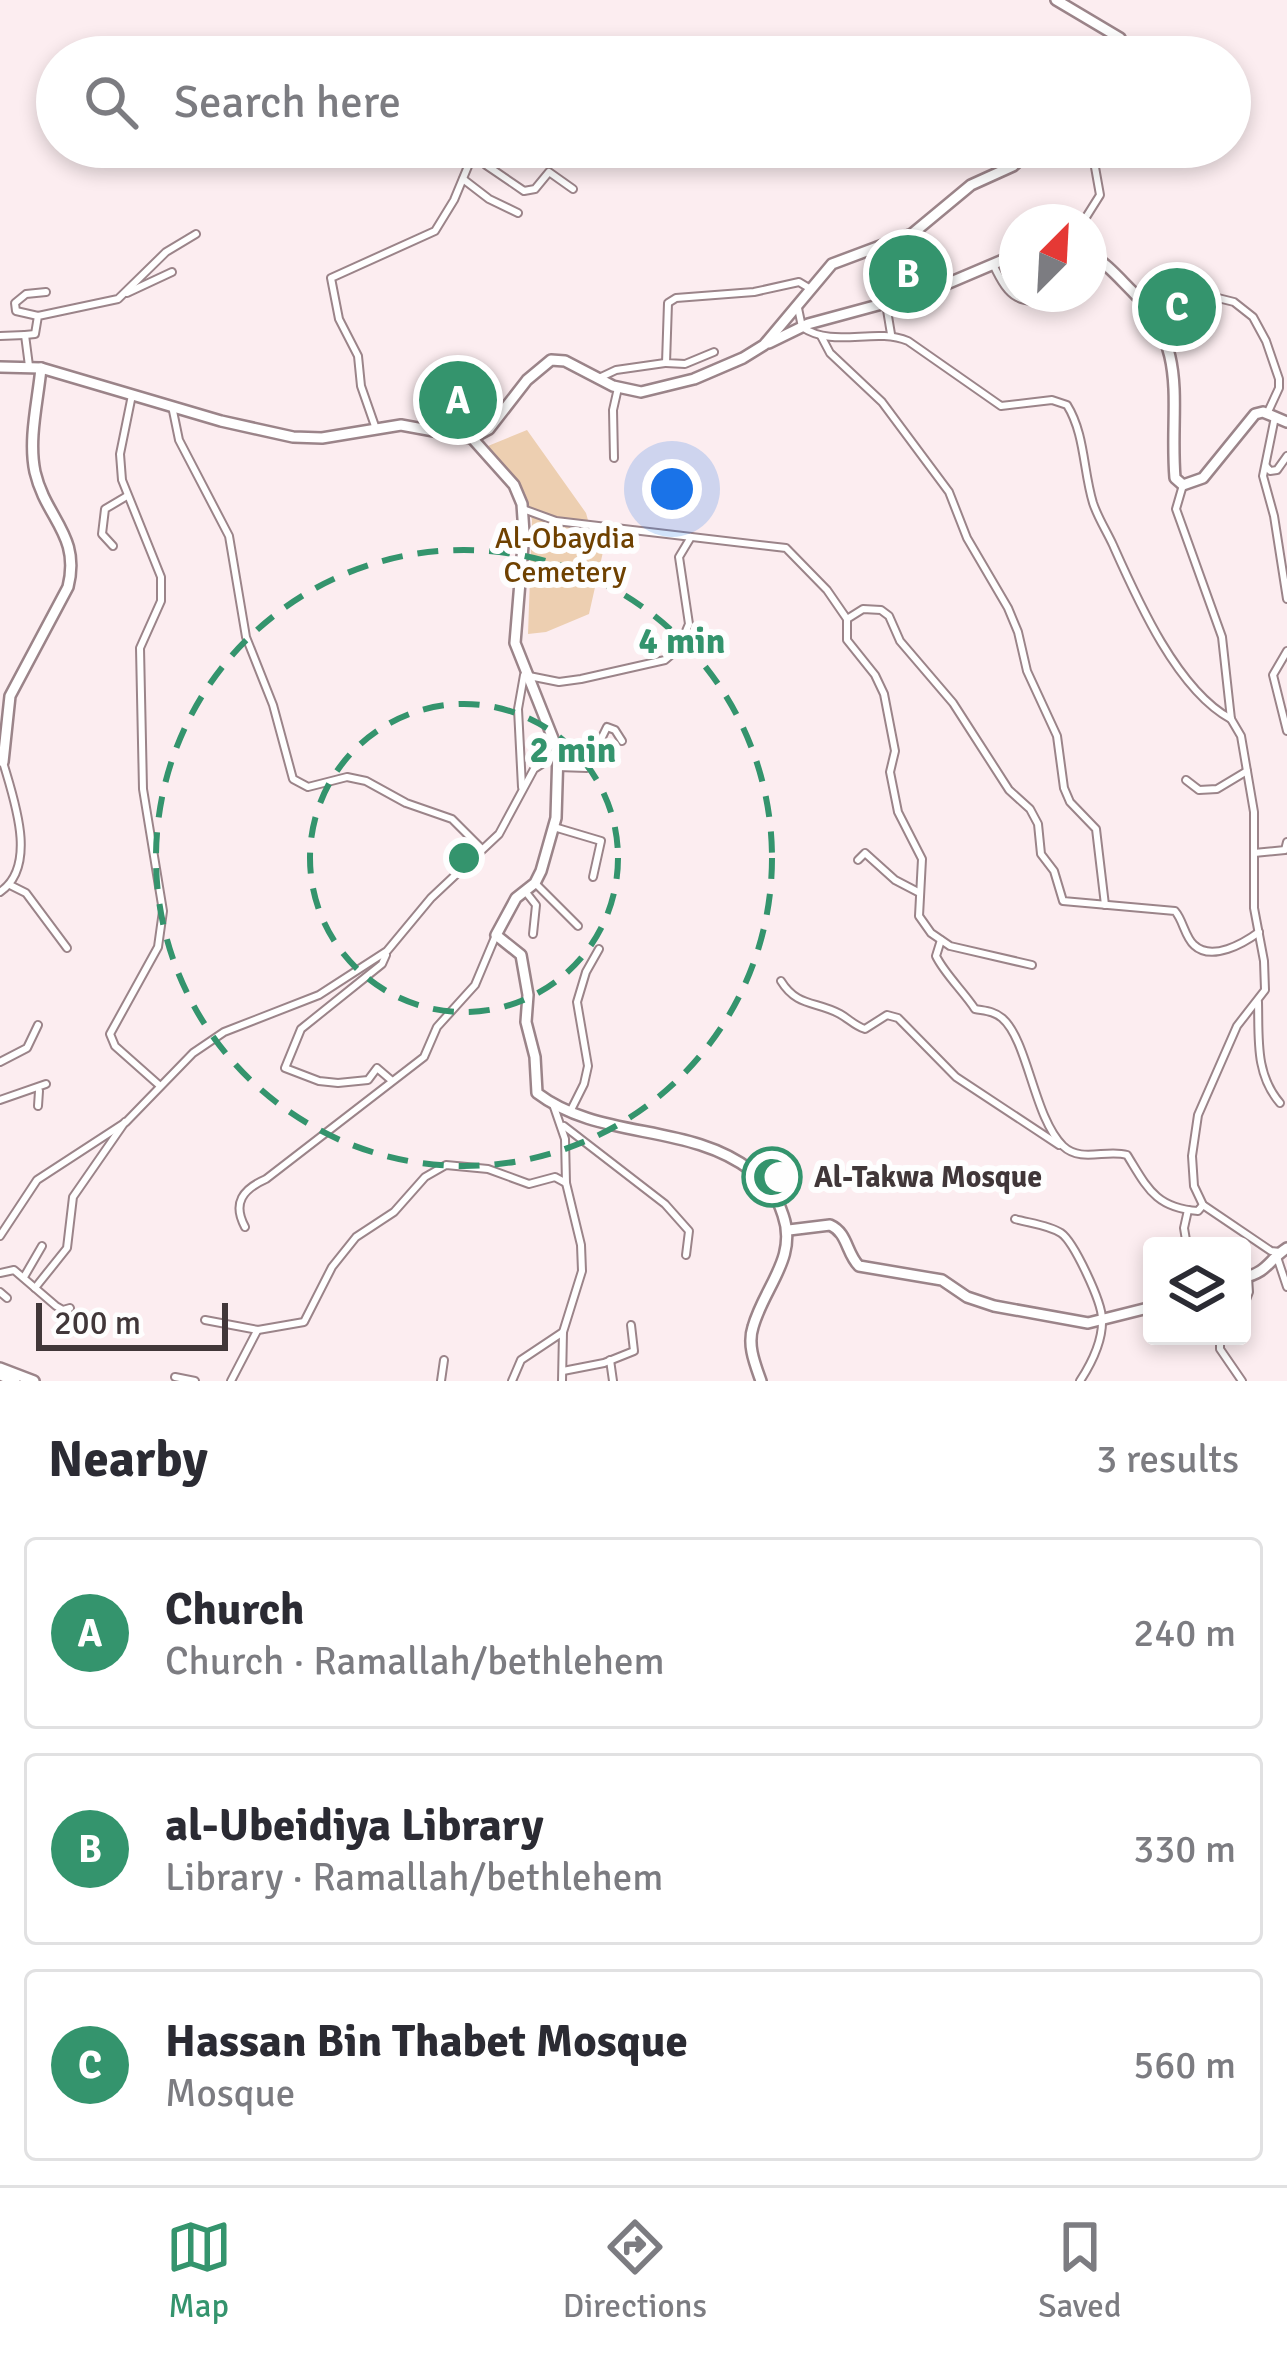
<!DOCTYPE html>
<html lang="en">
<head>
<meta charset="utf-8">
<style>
  body { margin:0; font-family:Signika,sans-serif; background:#f7f7f7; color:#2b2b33 }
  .controls { position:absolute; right:36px; bottom:36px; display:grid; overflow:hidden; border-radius:12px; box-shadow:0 6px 18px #0003 }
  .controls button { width:108px; height:108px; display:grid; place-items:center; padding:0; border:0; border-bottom:3px solid #e1e1e2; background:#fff; color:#2b2b33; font:60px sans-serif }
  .compass { position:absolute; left:999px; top:204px; width:108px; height:108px; border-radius:50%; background:#fff; box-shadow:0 6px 18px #0003; rotate:24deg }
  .scale { position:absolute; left:36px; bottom:30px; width:192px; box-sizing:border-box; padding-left:12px; border:6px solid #413739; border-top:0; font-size:33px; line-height:42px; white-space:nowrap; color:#413739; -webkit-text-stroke:9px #fefefe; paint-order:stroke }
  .you { position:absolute; left:672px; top:489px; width:42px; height:42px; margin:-30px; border:9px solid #fff; border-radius:50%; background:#1a73e8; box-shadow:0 0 0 18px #1a73e833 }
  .badge { display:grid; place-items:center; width:78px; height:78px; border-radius:50%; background:#34946d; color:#fff; font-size:39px; font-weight:700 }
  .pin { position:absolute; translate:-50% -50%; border:6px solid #fff; box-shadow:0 3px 12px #0006 }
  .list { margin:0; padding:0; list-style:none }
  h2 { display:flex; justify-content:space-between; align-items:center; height:156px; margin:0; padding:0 48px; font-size:51px }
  h2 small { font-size:39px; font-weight:400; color:#7c7c81 }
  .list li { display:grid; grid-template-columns:78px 1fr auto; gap:36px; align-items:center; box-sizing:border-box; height:192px; margin:0 24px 24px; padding:0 24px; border:3px solid #e1e1e2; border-radius:12px }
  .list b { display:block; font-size:45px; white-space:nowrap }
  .list p { margin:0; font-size:39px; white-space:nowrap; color:#7c7c81 }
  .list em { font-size:39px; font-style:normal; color:#7c7c81 }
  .icon { flex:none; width:66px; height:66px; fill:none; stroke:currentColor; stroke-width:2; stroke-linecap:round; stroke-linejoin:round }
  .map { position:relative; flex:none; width:1287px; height:1381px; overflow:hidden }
  .search { position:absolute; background:#fff; box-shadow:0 6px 18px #0003; left:36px; right:36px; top:36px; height:132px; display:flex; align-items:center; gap:30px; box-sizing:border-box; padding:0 42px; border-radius:66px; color:#7c7c81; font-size:45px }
  .sheet { height:804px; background:#fff }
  nav { display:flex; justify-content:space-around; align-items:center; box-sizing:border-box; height:168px; border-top:3px solid #e1e1e2; background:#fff; font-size:33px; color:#7c7c81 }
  nav a { display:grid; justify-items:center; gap:6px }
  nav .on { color:#34946d }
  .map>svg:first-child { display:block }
</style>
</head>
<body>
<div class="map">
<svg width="1287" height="1381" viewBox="0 0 1287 1381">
  <rect width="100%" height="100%" fill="#fcedf0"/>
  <path fill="#edcfb1" d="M527,430L586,513L591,531L607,534L589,614L546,632L528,634L532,520L524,492L488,446Z"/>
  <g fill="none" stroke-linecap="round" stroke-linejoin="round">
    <defs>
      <g id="street">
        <path d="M476,147L486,165L524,191L535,189L549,172L573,189"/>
        <path d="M463,179L489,199L518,213"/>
        <path d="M1083,222L1100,195L1093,156"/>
        <path d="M993,264C1013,308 1023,301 1069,301"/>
        <path d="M127,293L172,272"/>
        <path d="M1137,296L1214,297L1234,302L1253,317L1266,341L1279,379V388L1267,414"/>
        <path d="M886,304L891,334"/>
        <path d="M798,308L802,327C834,349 874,327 908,341L1001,406L1052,400L1067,405C1085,434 1083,470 1093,503C1098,518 1106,530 1113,545C1137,599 1177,690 1231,719"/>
        <path d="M38,316L16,311L15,303L26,294L46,292"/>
        <path d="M0,336L25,335"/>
        <path d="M821,336L830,353L882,402L949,492L967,538L1008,608L1018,632L1027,671L1057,736L1064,788L1070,802L1096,829L1105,905"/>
        <path d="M714,352L685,364L666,363L668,303L676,298L754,292L799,282L809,288"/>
        <path d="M29,366L25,335L35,334L38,316L118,299L166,252L196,234"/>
        <path d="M599,378L616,370L665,363"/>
        <path d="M132,395L120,454L122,480L161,577V601L140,648L143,789L163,911L158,947L110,1034L115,1046L159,1085"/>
        <path d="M172,406L179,440L229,536L246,637L273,705L293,779L308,787L347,777L366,781L406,803L452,819L482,849"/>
        <path d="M1275,417L1263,476L1274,516L1287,599"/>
        <path d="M376,429L361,386L358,356L339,319L331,278L435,231L454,200L476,147"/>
        <path d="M614,458L613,410L618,388"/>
        <path d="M1266,466L1270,471L1277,470L1287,456"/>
        <path d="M1183,485L1176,509L1222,637L1231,719L1241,736L1254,812V908L1264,961L1265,990L1237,1026L1198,1115L1192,1156L1194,1186L1203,1205L1271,1251L1280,1252"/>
        <path d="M523,509L556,521L786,548L827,590L847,619V640L875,675L884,694L895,751L890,772L898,812L922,859L919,916L931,933L950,946L1032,965"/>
        <path d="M113,546L102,534L105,509L127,496"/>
        <path d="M847,619L863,609L881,610L889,616L900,641L953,703L1009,790L1030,809L1038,824L1041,854L1054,871L1063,901L1175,911C1183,920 1185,937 1194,945C1212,962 1244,943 1259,932"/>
        <path d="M1287,651L1273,675L1287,731"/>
        <path d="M558,767L587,768L607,727L615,730L622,741"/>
        <path d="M1186,780L1199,790L1217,789L1247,771"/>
        <path d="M522,787L518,709L524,675L559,682L581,679L665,660L679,648L689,624L679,557L691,537"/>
        <path d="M554,827L601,841L593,877"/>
        <path d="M1254,853L1285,850L1287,842"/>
        <path d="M858,860L865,853L895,880L918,892"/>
        <path d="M535,883L578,926"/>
        <path d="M10,885L26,893L67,948"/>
        <path d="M525,891L536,905L533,934"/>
        <path d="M0,892C39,866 13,797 3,762"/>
        <path d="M941,940L936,956C944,973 964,992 975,1009C985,1011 994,1011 1002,1018C1028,1040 1034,1118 1063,1146C1081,1163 1106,1149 1127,1155C1147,1187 1155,1208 1198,1211L1203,1205"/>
        <path d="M386,955L382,964L301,1029L285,1068L319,1081L338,1083L368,1080L377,1068L391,1080"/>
        <path d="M781,981C797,1007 816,1001 840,1014C849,1019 855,1026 865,1029L887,1015L898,1018L956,1077L1059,1145"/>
        <path d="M1258,1002C1259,1039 1255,1074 1280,1103"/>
        <path d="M0,1062L27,1048L38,1025"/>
        <path d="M0,1100L46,1084"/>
        <path d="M38,1106L39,1091"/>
        <path d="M571,1110L584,1084L588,1066L577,1002L586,972L599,949"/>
        <path d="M564,1126L665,1204L689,1231L686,1255"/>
        <path d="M1015,1219C1029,1223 1049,1225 1061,1233C1074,1242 1102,1302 1102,1319C1103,1340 1091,1364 1080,1381"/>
        <path d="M245,1227C232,1203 243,1189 266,1179L424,1057L437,1027L475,985L496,935"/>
        <path d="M0,1236L37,1180L126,1122L193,1053L224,1032L319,995L387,951L431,898L499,834L534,769L551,758L556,748"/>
        <path d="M1187,1246L1184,1228L1188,1210"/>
        <path d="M1277,1257L1287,1287"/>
        <path d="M0,1273L14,1270L56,1306L63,1310L70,1308"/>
        <path d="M24,1277L42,1246"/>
        <path d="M35,1288L67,1248L73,1197L125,1122"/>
        <path d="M0,1292L7,1298"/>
        <path d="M1242,1310L1249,1292L1248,1277"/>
        <path d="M205,1320L258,1330L304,1322L332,1267L356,1237L394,1212L425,1177L446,1165L488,1169L529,1184L555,1177L566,1183"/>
        <path d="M1220,1336V1349L1242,1381"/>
        <path d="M610,1360L613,1381"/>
        <path d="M563,1371L604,1363L634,1351L631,1325"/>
        <path d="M175,1377L195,1381"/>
        <path d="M231,1381L257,1331"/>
        <path d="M441,1381L444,1360"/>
        <path d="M512,1381L521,1360L563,1332L582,1271L581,1245L566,1183L565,1139L554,1107"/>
        <path d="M562,1381L563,1332"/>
      </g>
      <g id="secondary">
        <path d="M1056,0L1120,38L1124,49L1118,57"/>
        <path d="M1089,253C1106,263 1118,277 1132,291C1191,350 1169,404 1175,478L1183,485L1203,478L1255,414L1263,412L1287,422"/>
        <path d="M769,343L808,324L930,291L1017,254"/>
        <path d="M0,367L41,368L221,421L293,437L322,438L401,425L472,438L489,429L527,380L551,360L565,361L613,386L641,392L694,379L743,358L764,345L832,264L912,234L971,185L1013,166L1034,147"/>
        <path d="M472,438L514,485L522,504L524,533L515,643L558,751L556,818L541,871L535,883L516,898L496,935L521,955L528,995L526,1022L535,1057L537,1093C600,1141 689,1122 752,1171C769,1184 776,1194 783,1215C798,1258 764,1287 753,1327C747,1345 755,1364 761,1381"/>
        <path d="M3,762L10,696L68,587C81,535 46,519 35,472C28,439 38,401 41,368"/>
        <path d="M789,1230L830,1225C848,1233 846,1253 859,1266L942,1280L967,1297L994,1306L1088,1323L1152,1307"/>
        <path d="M1242,1278C1269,1272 1268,1260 1287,1248"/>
        <path d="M0,1368L34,1381"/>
        <path d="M0,1375L15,1381"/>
      </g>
    </defs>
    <use href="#street" stroke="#9b8489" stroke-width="10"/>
    <use href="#secondary" stroke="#9b8489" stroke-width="14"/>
    <use href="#street" stroke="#fff" stroke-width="6"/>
    <use href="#secondary" stroke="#fff" stroke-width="9"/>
  </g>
  <g fill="none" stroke="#34946d" stroke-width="6" stroke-dasharray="21 15">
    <circle cx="464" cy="858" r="154"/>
    <circle cx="464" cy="858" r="308"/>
  </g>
  <defs>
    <symbol id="mosque-ring" viewBox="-11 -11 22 22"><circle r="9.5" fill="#fefefe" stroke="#34946d" stroke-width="1.5"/><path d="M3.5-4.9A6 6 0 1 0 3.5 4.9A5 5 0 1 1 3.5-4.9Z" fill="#34946d"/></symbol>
  </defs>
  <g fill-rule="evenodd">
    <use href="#mosque-ring" x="739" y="1144" width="66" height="66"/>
  </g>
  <g text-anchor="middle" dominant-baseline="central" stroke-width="12" stroke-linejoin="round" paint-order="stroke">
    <g font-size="30" fill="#6f4100" stroke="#fefefe">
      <text x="565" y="538">Al-Obaydia<tspan x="565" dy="34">Cemetery</tspan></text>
    </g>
    <g font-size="30" font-weight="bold" fill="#413739" stroke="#fefefe" text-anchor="start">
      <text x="814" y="1177">Al-Takwa Mosque</text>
    </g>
  </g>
  <circle cx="464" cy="858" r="18" fill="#34946d" stroke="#fefefe" stroke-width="6"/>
  <g font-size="36" text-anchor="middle" font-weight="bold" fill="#34946d" stroke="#fefefe" stroke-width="12" stroke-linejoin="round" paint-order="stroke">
    <text x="682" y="653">4 min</text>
    <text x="573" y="762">2 min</text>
  </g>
</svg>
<div class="controls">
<button><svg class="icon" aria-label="layers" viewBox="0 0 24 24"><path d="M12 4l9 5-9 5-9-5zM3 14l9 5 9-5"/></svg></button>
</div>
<svg class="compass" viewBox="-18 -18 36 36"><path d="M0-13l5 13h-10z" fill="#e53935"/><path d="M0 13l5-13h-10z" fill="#7c7c81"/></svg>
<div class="scale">200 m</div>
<div class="you"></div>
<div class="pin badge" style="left:458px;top:400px">A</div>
<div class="pin badge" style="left:908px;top:274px">B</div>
<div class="pin badge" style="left:1177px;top:307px">C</div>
<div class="search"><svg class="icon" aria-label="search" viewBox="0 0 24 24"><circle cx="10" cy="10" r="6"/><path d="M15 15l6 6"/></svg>Search here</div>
</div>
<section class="sheet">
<h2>Nearby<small>3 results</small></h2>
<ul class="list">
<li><span class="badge">A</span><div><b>Church</b><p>Church · Ramallah/bethlehem</p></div><em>240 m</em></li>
<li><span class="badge">B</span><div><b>al-Ubeidiya Library</b><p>Library · Ramallah/bethlehem</p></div><em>330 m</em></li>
<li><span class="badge">C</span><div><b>Hassan Bin Thabet Mosque</b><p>Mosque</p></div><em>560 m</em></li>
</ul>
</section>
<nav>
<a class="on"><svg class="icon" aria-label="map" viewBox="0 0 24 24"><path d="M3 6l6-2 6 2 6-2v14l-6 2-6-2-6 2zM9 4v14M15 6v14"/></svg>Map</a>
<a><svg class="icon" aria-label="directions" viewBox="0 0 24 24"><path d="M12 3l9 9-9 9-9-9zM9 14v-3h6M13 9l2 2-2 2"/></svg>Directions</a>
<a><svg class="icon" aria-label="saved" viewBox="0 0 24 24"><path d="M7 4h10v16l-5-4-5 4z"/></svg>Saved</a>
</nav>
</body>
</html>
